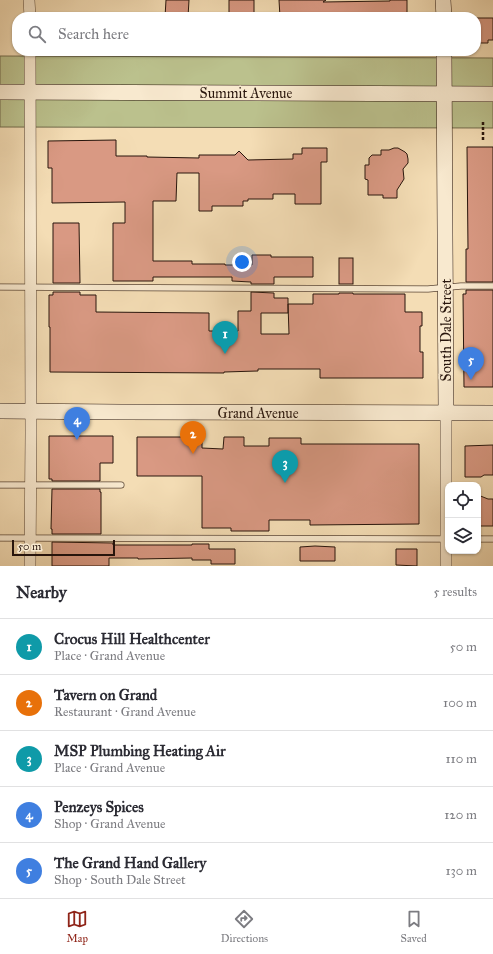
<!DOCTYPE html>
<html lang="en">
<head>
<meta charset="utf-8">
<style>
  body { margin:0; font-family:"IM FELL Great Primer",serif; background:#f2f2f3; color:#2b2b33 }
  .controls { position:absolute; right:12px; bottom:12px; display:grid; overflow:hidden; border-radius:8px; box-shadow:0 1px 3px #0004 }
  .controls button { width:36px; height:36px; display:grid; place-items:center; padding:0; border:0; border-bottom:1px solid #e1e1e2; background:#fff; color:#2b2b33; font:20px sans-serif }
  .scale { position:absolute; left:12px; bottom:10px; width:103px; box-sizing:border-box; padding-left:4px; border:2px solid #28150c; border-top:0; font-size:11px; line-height:14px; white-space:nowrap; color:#28150c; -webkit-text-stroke:3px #f8e9cf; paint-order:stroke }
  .you { position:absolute; left:242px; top:262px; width:14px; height:14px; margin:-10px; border:3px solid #fff; border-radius:50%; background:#1a73e8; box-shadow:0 0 0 6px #1a73e833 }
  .badge { display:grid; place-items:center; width:26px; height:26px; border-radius:50%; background:#8f2418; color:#fff; font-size:13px; font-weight:700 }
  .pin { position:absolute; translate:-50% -33px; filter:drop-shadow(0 1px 2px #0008) }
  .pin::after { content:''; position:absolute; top:21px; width:14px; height:12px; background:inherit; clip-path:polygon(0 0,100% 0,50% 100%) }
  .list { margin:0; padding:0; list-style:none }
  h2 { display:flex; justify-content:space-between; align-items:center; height:52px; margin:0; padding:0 16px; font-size:17px }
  h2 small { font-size:13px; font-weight:400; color:#7c7c81 }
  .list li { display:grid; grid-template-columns:26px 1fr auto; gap:12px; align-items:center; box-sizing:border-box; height:56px; padding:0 16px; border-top:1px solid #e1e1e2 }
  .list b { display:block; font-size:15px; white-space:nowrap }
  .list p { margin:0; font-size:13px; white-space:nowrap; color:#7c7c81 }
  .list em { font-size:13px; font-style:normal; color:#7c7c81 }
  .icon { flex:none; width:22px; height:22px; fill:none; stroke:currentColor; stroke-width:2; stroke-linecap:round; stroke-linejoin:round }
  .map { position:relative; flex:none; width:493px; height:566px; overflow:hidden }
  .search { position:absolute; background:#fff; box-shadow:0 1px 3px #0004; left:12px; right:12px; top:12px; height:44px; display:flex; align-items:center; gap:10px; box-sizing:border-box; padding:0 14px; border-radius:16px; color:#7c7c81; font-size:15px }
  .sheet { height:332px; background:#fff }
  nav { display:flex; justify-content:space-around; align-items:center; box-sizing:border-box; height:56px; border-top:1px solid #e1e1e2; background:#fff; font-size:11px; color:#7c7c81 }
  nav a { display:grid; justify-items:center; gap:2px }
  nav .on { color:#8f2418 }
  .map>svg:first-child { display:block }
</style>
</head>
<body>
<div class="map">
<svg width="493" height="566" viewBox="0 0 493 566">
  <rect width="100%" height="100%" fill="#f4ddb5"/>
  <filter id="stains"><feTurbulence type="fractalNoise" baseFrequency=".005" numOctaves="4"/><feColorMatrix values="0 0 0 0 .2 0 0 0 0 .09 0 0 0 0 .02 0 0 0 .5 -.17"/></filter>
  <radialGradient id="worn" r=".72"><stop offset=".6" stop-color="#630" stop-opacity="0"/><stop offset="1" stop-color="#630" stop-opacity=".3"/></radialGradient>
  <path fill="#bbc18d" stroke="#726b4c" d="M0,56L493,58V128L0,127Z"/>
  <g fill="#d99983" stroke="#28150c">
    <path d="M166,0H189L188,17H165Z"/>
    <rect x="229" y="0" width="25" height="17"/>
    <path d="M279,0H326L323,2L390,1V0H407V17H280Z"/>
    <path d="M476,18H493V40H488V43H476Z"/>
    <path d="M116,140V156H147V157L199,158V155H235L239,151L248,160L293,159V154H302V148H327V162H321V204H295V194H273V199H248V201H243V206H212V211H199V173H177L176,201H153V261H192V264H225V265H252V255H271V257H313V277H274V284H251V282L232,281V277H153V281H113V223H125V202L52,203V168H48V141Z"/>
    <path d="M467,147H493V282H466V249H468Z"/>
    <path d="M394,148H398L405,152L407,154L408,159V163L403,169L404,179L397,190V198H383V195H368V180L365,179V165H369V158L372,155H381V150H389Z"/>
    <path d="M53,223H79L80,283H53Z"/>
    <rect x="339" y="258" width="14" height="26"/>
    <path d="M466,290H493V387H464L463,294H466Z"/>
    <path d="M53,292H80V295H96V312L209,313V331H238V311H251V292L274,293V298H288V313H261V334H289L288,304H313V294H339V293H353V294H405V312H422V326H420V352H423V378H320V369H258V371L224,372V373L50,372V327H49V295H53Z"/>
    <path d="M49,436H113V463H100V481H52V479H49Z"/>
    <path d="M137,437H202V448L223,449L224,437H244V446H269V438H301V444H419V524L310,525V520H269V531H231V528H202V476H137Z"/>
    <path d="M493,445V475H484L481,477H465V446Z"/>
    <path d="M52,489H100V492H101V534H52V529H51Z"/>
    <path d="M478,495L488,499H493V526H478Z"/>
    <path d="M52,542L113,543V545H192V544H209V549H235V564H211V560H192V558L138,559V558H109V566H52Z"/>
    <path d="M315,546L335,547V561H300V547Z"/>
    <path d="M396,549H417V566L396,565Z"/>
  </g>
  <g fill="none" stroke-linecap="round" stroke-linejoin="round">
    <defs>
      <g id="lane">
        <path d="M0,287L428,289L461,286H493"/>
        <path d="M0,485H121"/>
        <path d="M0,538L448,539"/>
        <path d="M478,539H493"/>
      </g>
      <g id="street">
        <path d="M29,0L30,17"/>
        <path d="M30,566L31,433L30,51"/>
        <path d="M446,566V413"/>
      </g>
      <g id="secondary">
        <path d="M443,0L444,17"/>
        <path d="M444,51L446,413"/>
        <path d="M0,92L493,94"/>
        <path d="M0,411L121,412L493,413"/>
      </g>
    </defs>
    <use href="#lane" stroke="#5b4736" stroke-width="7"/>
    <use href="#street" stroke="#5b4736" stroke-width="12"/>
    <use href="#secondary" stroke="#28150c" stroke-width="16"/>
    <path stroke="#28150c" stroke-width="2.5" stroke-dasharray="3 2" stroke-linecap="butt" d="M483,122V142"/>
    <use href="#lane" stroke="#f8e9cf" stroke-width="5.5"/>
    <use href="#street" stroke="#f8e9cf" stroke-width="11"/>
    <use href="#secondary" stroke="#f8e9cf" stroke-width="15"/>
  </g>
  <g text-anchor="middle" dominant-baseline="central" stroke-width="3" stroke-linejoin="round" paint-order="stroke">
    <g font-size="14" fill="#28150c" stroke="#f8e9cf">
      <text x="246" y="93">Summit Avenue</text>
      <text transform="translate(446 330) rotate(-90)">South Dale Street</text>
      <text x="258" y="413">Grand Avenue</text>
    </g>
  </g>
  <rect width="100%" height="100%" filter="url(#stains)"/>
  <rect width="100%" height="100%" fill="url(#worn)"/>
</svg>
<div class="controls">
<button><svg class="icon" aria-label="locate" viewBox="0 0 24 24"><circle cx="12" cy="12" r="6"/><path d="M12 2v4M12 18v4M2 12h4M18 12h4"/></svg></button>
<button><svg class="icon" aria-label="layers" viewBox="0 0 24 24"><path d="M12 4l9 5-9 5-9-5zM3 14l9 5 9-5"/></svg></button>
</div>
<div class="scale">50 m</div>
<div class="you"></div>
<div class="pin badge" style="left:225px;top:354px;background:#0f9aa8">1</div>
<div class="pin badge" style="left:193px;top:454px;background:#e8710a">2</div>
<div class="pin badge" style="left:285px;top:483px;background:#0f9aa8">3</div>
<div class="pin badge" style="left:77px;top:440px;background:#3f7fe0">4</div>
<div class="pin badge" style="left:471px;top:380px;background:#3f7fe0">5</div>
<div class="search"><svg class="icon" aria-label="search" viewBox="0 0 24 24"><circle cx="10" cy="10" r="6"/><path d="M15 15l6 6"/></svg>Search here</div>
</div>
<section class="sheet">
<h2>Nearby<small>5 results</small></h2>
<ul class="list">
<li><span class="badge" style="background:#0f9aa8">1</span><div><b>Crocus Hill Healthcenter</b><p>Place · Grand Avenue</p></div><em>50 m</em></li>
<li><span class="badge" style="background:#e8710a">2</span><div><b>Tavern on Grand</b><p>Restaurant · Grand Avenue</p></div><em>100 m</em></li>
<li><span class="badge" style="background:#0f9aa8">3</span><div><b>MSP Plumbing Heating Air</b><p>Place · Grand Avenue</p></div><em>110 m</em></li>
<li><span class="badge" style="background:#3f7fe0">4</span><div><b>Penzeys Spices</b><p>Shop · Grand Avenue</p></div><em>120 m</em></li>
<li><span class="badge" style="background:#3f7fe0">5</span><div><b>The Grand Hand Gallery</b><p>Shop · South Dale Street</p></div><em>130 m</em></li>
</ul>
</section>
<nav>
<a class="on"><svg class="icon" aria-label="map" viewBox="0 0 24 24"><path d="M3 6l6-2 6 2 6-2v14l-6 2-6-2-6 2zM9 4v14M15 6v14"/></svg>Map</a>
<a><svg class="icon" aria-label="directions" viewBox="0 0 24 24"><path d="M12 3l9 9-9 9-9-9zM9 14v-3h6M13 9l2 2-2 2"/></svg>Directions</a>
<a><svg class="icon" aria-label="saved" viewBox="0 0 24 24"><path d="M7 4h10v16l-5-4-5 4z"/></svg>Saved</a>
</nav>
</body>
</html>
